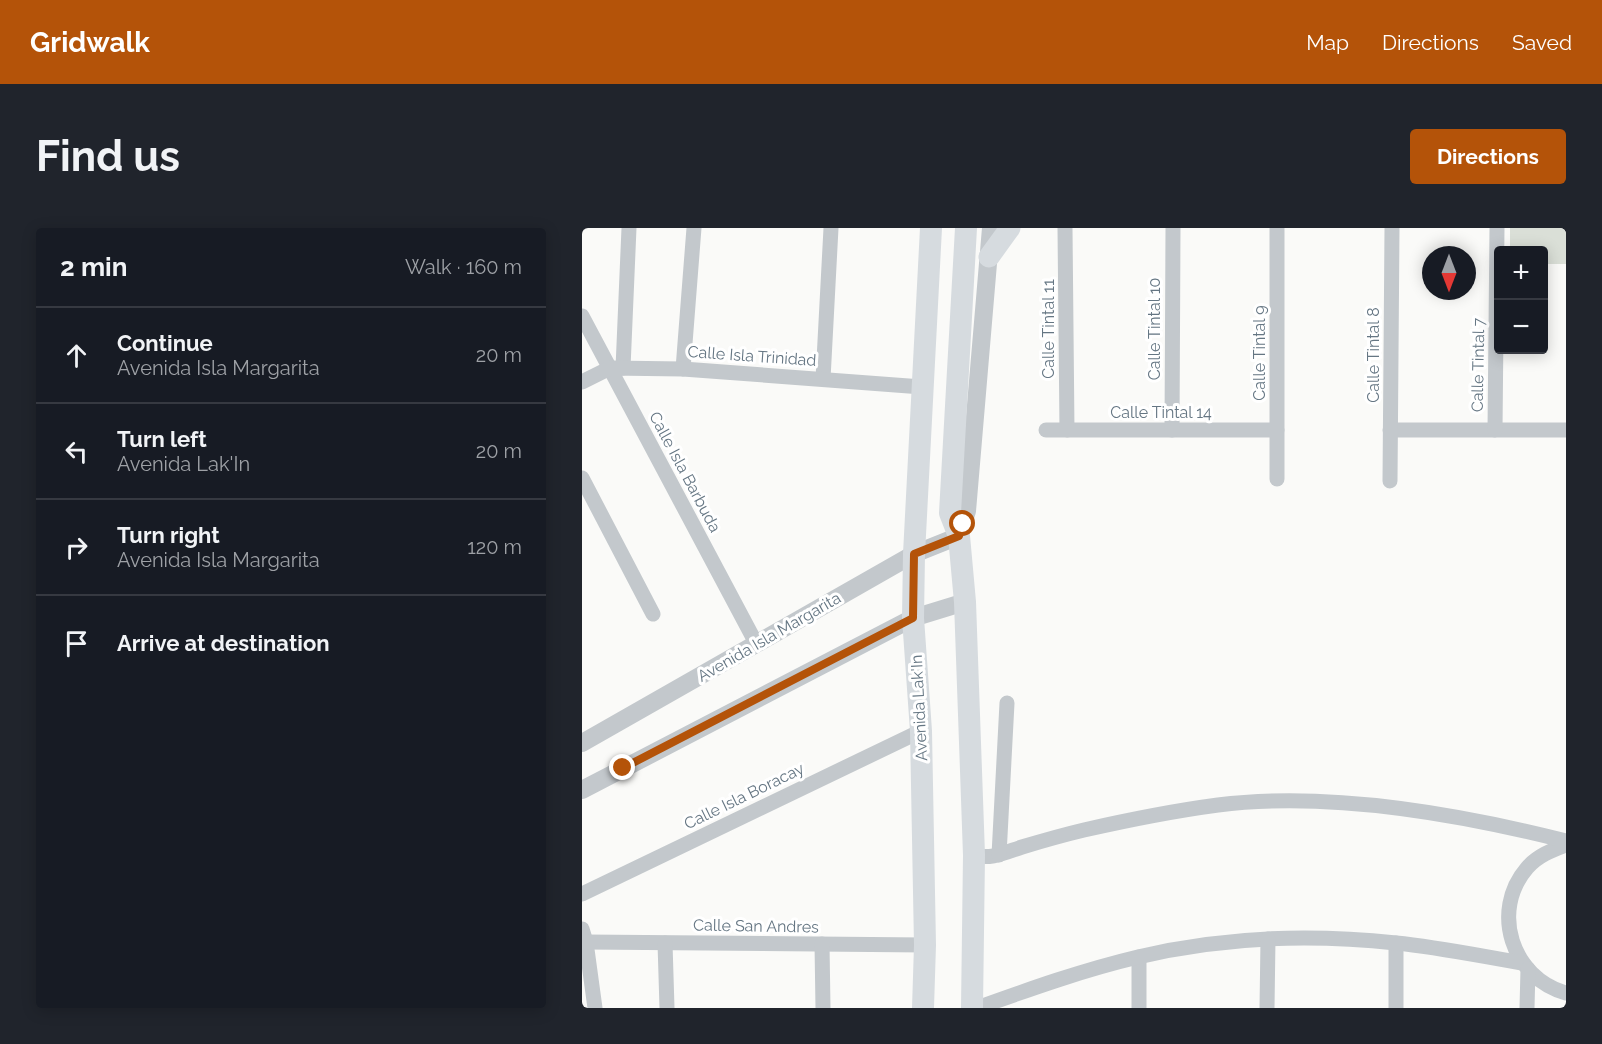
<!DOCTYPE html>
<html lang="en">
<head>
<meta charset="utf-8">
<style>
  body { margin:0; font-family:Raleway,sans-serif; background:#20242c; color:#f1f3f6 }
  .controls { position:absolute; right:18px; top:18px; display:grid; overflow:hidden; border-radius:6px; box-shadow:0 3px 15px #0003 }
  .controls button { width:54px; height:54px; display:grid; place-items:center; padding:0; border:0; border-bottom:2px solid #363941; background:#171b24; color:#f1f3f6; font:30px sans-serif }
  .compass { position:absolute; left:840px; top:18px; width:54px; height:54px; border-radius:50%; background:#171b24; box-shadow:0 3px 15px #0003; rotate:180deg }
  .stop { position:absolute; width:18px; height:18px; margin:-14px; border:4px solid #b45309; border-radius:50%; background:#fff }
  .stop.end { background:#b45309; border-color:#fff; box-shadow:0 2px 6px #0008 }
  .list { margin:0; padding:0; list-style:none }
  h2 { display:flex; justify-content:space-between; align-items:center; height:78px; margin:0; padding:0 24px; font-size:26px }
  h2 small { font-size:20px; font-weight:400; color:#9ea1a6 }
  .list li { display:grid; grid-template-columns:39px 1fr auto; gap:18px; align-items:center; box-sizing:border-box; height:96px; padding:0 24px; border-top:2px solid #363941 }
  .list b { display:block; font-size:22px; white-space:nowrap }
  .list p { margin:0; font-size:20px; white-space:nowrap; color:#9ea1a6 }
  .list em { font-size:20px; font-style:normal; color:#9ea1a6 }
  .icon { flex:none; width:33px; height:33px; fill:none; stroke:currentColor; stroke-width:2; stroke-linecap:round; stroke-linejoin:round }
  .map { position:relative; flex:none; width:984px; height:780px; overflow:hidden; border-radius:6px }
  header { display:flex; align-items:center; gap:36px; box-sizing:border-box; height:84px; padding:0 30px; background:#b45309; color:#fff }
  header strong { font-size:28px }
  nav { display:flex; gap:33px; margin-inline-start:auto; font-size:21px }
  .intro { display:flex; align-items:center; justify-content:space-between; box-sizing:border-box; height:144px; padding:0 36px }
  h1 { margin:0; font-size:42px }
  .button { padding:15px 27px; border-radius:6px; background:#b45309; color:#fff; font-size:21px; font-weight:700 }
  main { display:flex; gap:36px; padding:0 36px }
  aside { flex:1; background:#171b24; border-radius:6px; box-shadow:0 3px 15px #0003 }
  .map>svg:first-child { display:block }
</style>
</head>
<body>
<header>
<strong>Gridwalk</strong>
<nav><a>Map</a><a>Directions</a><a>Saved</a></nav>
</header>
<div class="intro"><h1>Find us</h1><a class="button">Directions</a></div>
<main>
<aside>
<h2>2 min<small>Walk · 160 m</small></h2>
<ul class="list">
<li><svg class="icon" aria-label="ahead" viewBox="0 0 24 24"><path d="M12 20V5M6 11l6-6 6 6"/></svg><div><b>Continue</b><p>Avenida Isla Margarita</p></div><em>20 m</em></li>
<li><svg class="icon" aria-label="left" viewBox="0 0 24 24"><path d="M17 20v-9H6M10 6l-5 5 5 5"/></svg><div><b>Turn left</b><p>Avenida Lak'In</p></div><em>20 m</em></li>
<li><svg class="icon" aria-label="right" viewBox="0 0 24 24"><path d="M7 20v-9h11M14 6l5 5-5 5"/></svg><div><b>Turn right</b><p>Avenida Isla Margarita</p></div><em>120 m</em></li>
<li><svg class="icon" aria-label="arrive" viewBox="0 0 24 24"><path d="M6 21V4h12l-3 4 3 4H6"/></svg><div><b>Arrive at destination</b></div></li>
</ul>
</aside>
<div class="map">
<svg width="984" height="780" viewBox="0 0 984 780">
  <rect width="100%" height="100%" fill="#fafaf8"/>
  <path fill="#dadfd7" d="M928,0H984V36H962V22H928Z"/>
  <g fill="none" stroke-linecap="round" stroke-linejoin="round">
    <g stroke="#c3c8cc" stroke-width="15">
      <path d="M483,0L485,202"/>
      <path d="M0,88L175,417"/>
      <path d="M41,140L47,0"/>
      <path d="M101,141L112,0"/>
      <path d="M241,151L249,0"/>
      <path d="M0,154L28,140L101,141L340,159"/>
      <path d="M464,202H695"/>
      <path d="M590,202L591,0"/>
      <path d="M808,202H984"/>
      <path d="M913,202L915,0"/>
      <path d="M0,250L71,386"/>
      <path d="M695,251V0"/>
      <path d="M808,253L810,0"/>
      <path d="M984,617C970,622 955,628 945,640C908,683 930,750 984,765"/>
      <path d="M392,627C409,632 424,624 440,619C460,613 481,607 502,602C546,592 591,583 636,577C747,563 877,586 984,613"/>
      <path d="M417,627L425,475"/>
      <path d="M0,666L339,503"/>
      <path d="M0,701L4,714L13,780"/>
      <path d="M4,714L343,717"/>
      <path d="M83,715L85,780"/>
      <path d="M814,715V780"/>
      <path d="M240,716L241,780"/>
      <path d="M557,729V780"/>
      <path d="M395,780C448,761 501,742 556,729C639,709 729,706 814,715C856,719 898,728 940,735"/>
      <path d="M685,780L686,711"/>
      <path d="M945,780L946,741"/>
    </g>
    <g stroke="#c3c8cc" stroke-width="18">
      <path d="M0,515L332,326L377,308L385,283L409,0"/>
      <path d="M0,562L331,390L383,374"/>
    </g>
    <path stroke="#d6dbdf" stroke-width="21" d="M407,29L428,0"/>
    <g stroke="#d6dbdf" stroke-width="22">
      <path d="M384,0L368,285L377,308L383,374L392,627L390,780"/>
      <path d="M341,780L343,717L339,503L331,390L332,326L349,0"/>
    </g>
  </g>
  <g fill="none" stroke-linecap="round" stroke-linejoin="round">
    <path stroke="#b45309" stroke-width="8" d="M41,540L331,390L332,326L377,308L381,296"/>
  </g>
  <g text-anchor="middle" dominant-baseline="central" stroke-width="6" stroke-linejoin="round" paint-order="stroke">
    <g font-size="16" fill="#657683" stroke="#fff">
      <text transform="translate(466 101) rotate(-90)">Calle Tintal 11</text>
      <text transform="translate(572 101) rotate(-90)">Calle Tintal 10</text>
      <text transform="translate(677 125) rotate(-90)">Calle Tintal 9</text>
      <text transform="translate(791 127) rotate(-90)">Calle Tintal 8</text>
      <text transform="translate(170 128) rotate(4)">Calle Isla Trinidad</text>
      <text transform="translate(896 137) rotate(-89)">Calle Tintal 7</text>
      <text x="579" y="184">Calle Tintal 14</text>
      <text transform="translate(103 244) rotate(62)">Calle Isla Barbuda</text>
      <text transform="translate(187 409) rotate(-30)">Avenida Isla Margarita</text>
      <text transform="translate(337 480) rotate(-93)">Avenida Lak'In</text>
      <text transform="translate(162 568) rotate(-26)">Calle Isla Boracay</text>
      <text transform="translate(174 698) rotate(1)">Calle San Andres</text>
    </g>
  </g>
</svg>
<div class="controls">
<button>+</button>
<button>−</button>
</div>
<svg class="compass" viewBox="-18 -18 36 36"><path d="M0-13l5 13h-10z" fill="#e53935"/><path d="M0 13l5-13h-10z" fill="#9ea1a6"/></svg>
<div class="stop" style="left:381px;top:296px"></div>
<div class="stop end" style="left:41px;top:540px"></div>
</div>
</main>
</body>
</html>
